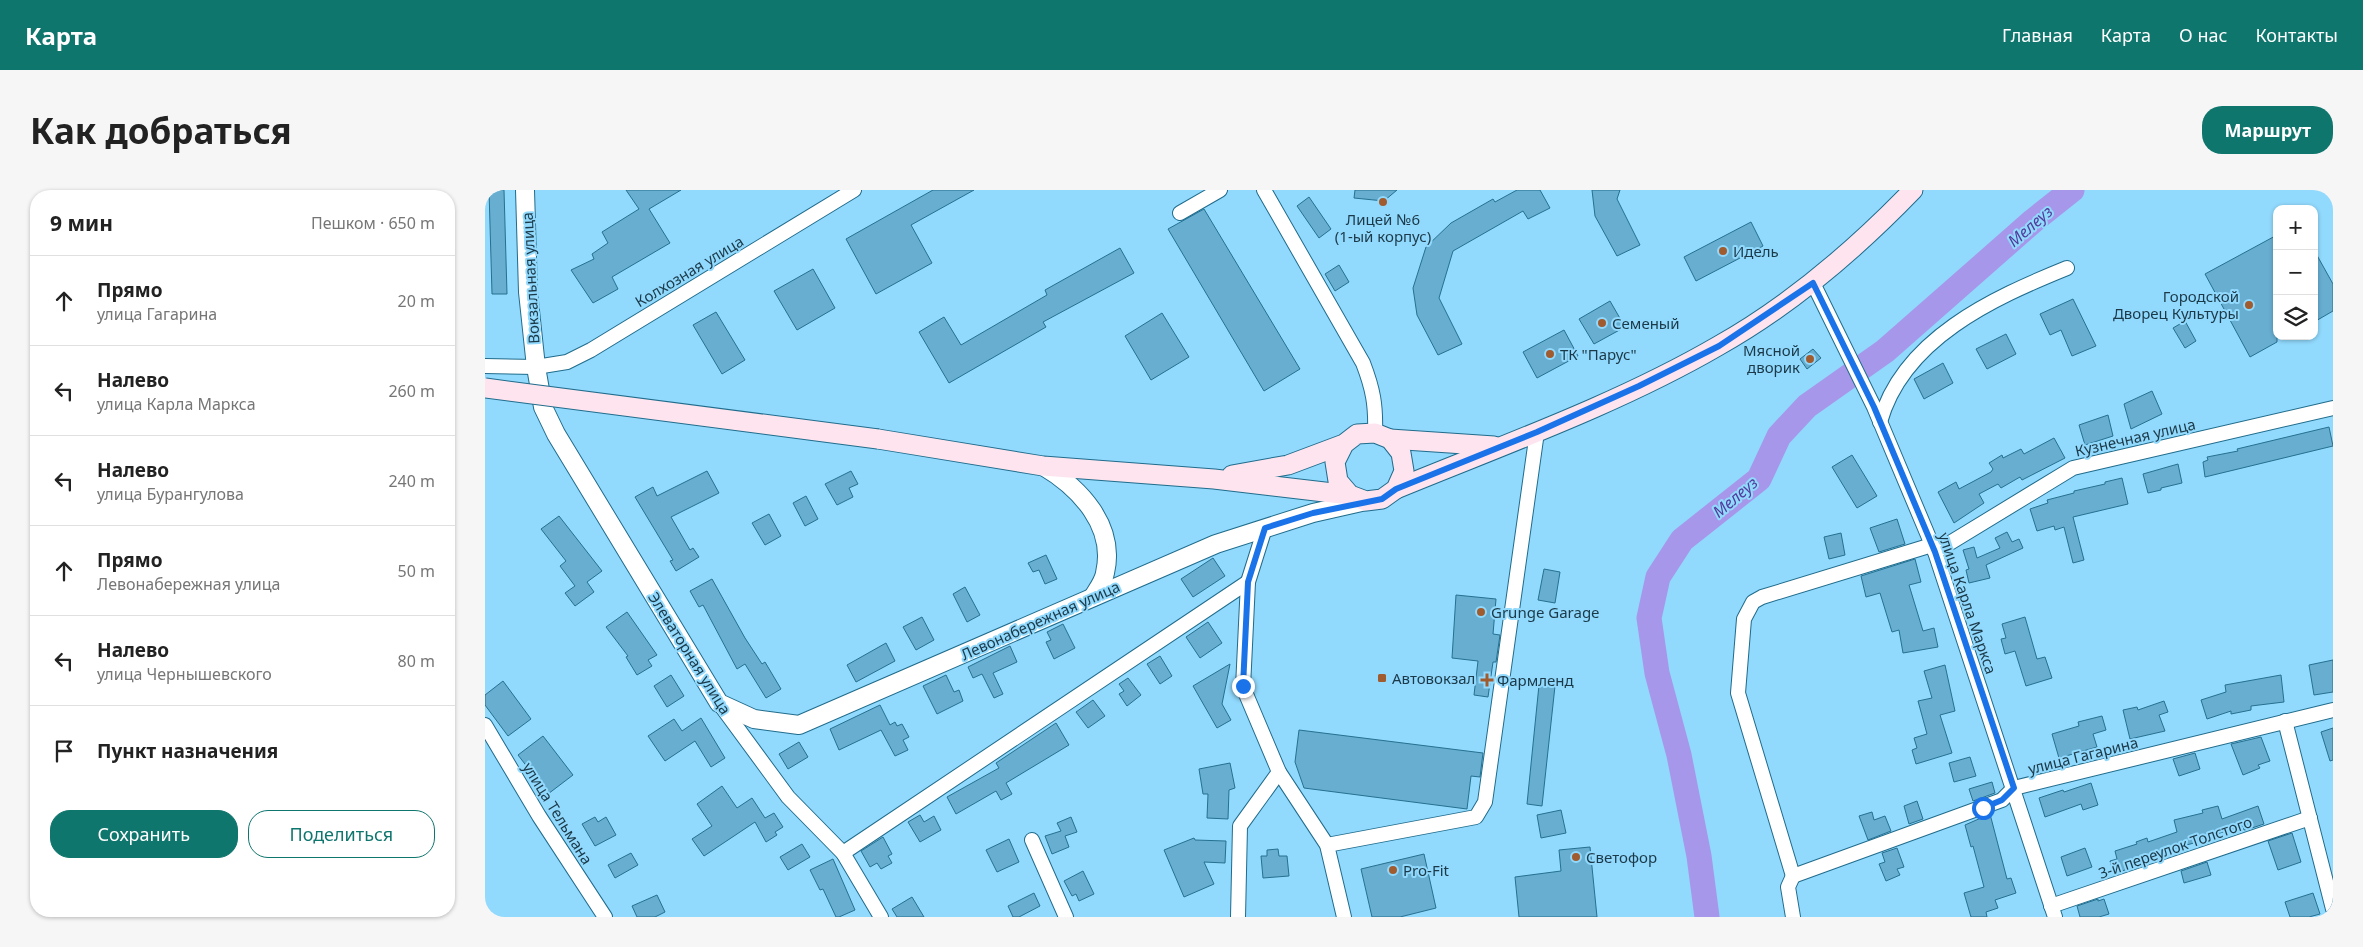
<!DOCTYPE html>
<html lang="ru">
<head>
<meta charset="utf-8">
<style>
  body { margin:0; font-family:"Noto Sans",sans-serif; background:#f6f6f6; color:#222 }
  .controls { position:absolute; right:15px; top:15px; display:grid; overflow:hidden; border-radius:10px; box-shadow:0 1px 4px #0004 }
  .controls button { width:45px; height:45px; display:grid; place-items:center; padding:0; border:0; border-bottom:1px solid #e0e0e0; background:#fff; color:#222; font:25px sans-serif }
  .stop { position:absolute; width:15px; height:15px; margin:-11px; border:4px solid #1a73e8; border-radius:50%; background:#fff }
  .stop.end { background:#1a73e8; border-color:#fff; box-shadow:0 1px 5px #0008 }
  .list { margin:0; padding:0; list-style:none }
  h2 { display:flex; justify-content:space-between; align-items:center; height:65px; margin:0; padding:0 20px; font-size:21px }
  h2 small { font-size:16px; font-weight:400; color:#767676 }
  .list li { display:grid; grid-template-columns:32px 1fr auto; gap:15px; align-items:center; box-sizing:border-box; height:90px; padding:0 20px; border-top:1px solid #e0e0e0 }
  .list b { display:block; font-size:19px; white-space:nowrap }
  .list p { margin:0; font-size:16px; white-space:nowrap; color:#767676 }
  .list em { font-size:16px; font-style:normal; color:#767676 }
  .actions { display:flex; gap:10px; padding:15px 20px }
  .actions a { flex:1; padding:11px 0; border:1px solid #0f766e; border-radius:20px; text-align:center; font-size:18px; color:#0f766e }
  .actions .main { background:#0f766e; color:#fff }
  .icon { flex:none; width:28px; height:28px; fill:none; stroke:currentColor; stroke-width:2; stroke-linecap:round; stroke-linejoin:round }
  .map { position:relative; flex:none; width:1848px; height:727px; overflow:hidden; border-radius:20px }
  header { display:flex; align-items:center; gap:30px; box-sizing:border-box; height:70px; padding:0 25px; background:#0f766e; color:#fff }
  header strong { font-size:24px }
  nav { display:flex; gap:28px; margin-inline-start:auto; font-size:18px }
  .intro { display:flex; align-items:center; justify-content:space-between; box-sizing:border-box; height:120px; padding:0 30px }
  h1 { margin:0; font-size:35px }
  .button { padding:12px 22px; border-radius:20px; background:#0f766e; color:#fff; font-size:18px; font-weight:700 }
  main { display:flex; gap:30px; padding:0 30px }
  aside { flex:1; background:#fff; border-radius:20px; box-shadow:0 1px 4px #0004 }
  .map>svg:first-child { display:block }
</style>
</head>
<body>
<header>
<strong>Карта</strong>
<nav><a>Главная</a><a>Карта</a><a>О нас</a><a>Контакты</a></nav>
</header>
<div class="intro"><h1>Как добраться</h1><a class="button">Маршрут</a></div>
<main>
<aside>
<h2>9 мин<small>Пешком · 650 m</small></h2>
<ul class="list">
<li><svg class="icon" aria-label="ahead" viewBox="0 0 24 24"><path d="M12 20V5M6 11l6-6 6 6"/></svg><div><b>Прямо</b><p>улица Гагарина</p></div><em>20 m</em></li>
<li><svg class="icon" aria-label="left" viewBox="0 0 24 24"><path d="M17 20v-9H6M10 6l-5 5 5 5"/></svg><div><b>Налево</b><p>улица Карла Маркса</p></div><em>260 m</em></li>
<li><svg class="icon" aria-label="left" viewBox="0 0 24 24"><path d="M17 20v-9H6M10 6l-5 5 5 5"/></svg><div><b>Налево</b><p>улица Бурангулова</p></div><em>240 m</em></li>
<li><svg class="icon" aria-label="ahead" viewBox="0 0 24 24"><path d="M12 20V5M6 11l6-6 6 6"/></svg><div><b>Прямо</b><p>Левонабережная улица</p></div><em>50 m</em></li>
<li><svg class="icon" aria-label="left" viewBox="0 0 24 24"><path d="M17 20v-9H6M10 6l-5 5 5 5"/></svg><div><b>Налево</b><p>улица Чернышевского</p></div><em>80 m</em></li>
<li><svg class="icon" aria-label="arrive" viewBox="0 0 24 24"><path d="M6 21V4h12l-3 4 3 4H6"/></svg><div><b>Пункт назначения</b></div></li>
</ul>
<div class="actions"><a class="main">Сохранить</a><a>Поделиться</a></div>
</aside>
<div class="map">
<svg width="1848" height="727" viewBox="0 0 1848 727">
  <rect width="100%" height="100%" fill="#91d9fd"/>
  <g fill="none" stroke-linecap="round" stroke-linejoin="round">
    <path stroke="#a697eb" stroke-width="25" d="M1222,727L1214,666L1194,565L1172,483L1164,428L1173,387L1197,350L1274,289L1294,246L1322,216L1400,161L1548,31L1587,0"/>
  </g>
  <g fill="#67aed1" stroke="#267090">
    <path d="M4,0H19L22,104H7Z"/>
    <path d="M141,0H196L164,19L185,53L127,87L133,99L108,113L86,80L109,69L107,64L123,53L117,42L154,19Z"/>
    <path d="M448,0H489L426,35L447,73L391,104L361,49Z"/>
    <path d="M870,0H912L899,11L869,8Z"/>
    <path d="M1032,0H1055L1065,18L1043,29L1038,21L968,61L954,108L977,154L953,165L932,125L928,98L941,57L966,33L1008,9L1010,12Z"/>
    <path d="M1107,0H1135L1132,9L1155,55L1132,66L1110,26Z"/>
    <path d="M824,7L846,39L834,48L812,16Z"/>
    <path d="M719,19L815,179L779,201L683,39Z"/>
    <path d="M1266,32L1278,56L1211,91L1199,67Z"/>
    <path d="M1792,45V152L1765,167L1720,84Z"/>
    <path d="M635,58L649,83L558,132L561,137L464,193L434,142L459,127L476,155L562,105L560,100Z"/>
    <path d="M1829,60L1848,94V121L1829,132Z"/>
    <path d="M854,75L864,92L850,101L840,84Z"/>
    <path d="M328,79L350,118L312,140L289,101Z"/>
    <path d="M1588,109L1611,156L1587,166L1576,140L1565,145L1555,124Z"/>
    <path d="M1125,111L1140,137L1109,154L1094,129Z"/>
    <path d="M231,122L260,170L237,184L208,135Z"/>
    <path d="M677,123L704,167L666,190L640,146Z"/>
    <path d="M1700,131L1711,151L1700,158L1688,138Z"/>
    <path d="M1079,140L1093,166L1052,188L1038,162Z"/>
    <path d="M1521,144L1531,164L1502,179L1491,159Z"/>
    <path d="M1328,159L1336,168L1322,179L1315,169Z"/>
    <path d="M1458,173L1468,193L1439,209L1429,189Z"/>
    <path d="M1667,201L1677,224L1646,239L1639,214Z"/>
    <path d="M1623,225L1628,246L1600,255L1594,235Z"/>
    <path d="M1844,237L1848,256L1720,287L1718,272L1723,270L1722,267L1753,261L1752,259Z"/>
    <path d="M1569,248L1580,268L1537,290L1535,287L1516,298L1513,294L1494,304L1499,313L1469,333L1453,302L1471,292L1474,299L1506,282L1508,279L1504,273L1517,265L1518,268L1536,259L1539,264Z"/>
    <path d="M1367,265L1392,306L1372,318L1347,277Z"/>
    <path d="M1693,274L1697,293L1676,298V300L1663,303L1658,284Z"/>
    <path d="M222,281L234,303L186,327L205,360L208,358L214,367L191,381L185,371L188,370L150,307L168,297L172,306Z"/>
    <path d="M366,281L373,294L364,298L368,307L352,315L340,294Z"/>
    <path d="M1637,288L1643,314L1588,327L1599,370L1588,373L1579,337L1570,340L1569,336L1552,341L1545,319L1563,313L1562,310L1589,303V301L1620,294V292Z"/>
    <path d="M321,306L333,329L320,336L308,313Z"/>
    <path d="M284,324L296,346L280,355L267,333Z"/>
    <path d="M74,326L117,381L102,392L109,402L90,416L80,403L90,396L75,376L81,371L56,339Z"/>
    <path d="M1412,329L1420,354L1394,362L1385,338Z"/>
    <path d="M1522,342L1527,352L1534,349L1538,358L1501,375L1505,388L1484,393L1481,380L1484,379L1478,360L1489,357L1492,368L1515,358L1510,348Z"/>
    <path d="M1356,343L1360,365L1344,369L1339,347Z"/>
    <path d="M561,365L572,389L560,394L554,380L548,382L543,373Z"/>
    <path d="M728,368L740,386L708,407L696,389Z"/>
    <path d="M1430,369L1436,392L1424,395L1438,441L1449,438L1453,457L1418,463L1414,440L1407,442L1395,403L1381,407L1376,386Z"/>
    <path d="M1059,379L1075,382L1070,413L1053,410Z"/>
    <path d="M227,389L260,448L277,474L280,472L296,499L281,508L260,474L252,479L218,415L214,417L205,401Z"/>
    <path d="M480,397L495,425L482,432L468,404Z"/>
    <path d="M971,405L1011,409L1008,444L1015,445L1011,472H1008L1003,507L989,505L993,471L967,468Z"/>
    <path d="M142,422L172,465L163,470L167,476L152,485L141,467L143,466L121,437Z"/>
    <path d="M437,427L449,450L431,460L418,437Z"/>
    <path d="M1540,427L1552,469L1560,467L1567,488L1541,496L1530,461L1520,464L1516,449L1521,448L1517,434Z"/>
    <path d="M723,432L737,453L715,468L701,447Z"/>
    <path d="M578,434L590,458L569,469L561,452L566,450L562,442Z"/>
    <path d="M401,453L410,471L371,492L362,475Z"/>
    <path d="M525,456L532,472L508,483L518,504L509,508L497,484L488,488L483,477Z"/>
    <path d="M675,466L687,486L675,494L662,474Z"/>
    <path d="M1848,470V502L1829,505L1824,475Z"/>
    <path d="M745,474L737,514L746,530L732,538L708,496Z"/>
    <path d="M1460,475L1470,521L1455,525L1467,563L1431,574L1427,560L1432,558L1429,548L1442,544L1433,511L1447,508L1439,481Z"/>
    <path d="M186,485L199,506L182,517L169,496Z"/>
    <path d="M461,485L469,502L474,500L478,511L452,524L438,496Z"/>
    <path d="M1796,485L1799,512L1766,516V520L1746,524V521L1722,529L1716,510L1741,502L1740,495Z"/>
    <path d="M643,488L656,505L642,516L634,504L639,501L634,494Z"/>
    <path d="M18,491L46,529L23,546L0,515V505Z"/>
    <path d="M1054,495L1070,496L1057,616L1042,614Z"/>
    <path d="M608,510L620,526L603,538L591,522Z"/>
    <path d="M1679,511L1683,522L1674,525L1680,541L1645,549L1638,520L1652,517L1653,520Z"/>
    <path d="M395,515L405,535L410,532L412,536L417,534L424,547L418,550L423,560L410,566L396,540L354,560L345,539Z"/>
    <path d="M1617,526L1621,540L1608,544L1612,557L1574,568L1567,544L1594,536L1593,532Z"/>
    <path d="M216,528L240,568L226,577L210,551L180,571L163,546L189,529L197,541Z"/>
    <path d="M571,533L584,555L521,593L527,604L516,610L511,601L471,624L462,607L514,578L511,573Z"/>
    <path d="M1848,538V570L1845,571L1836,542Z"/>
    <path d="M814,540L998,563L995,587L986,586L982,619L819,598L810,572Z"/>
    <path d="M58,546L88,585L63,604L33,565Z"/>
    <path d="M1776,547L1785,571L1773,575L1775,578L1758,585L1746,554Z"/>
    <path d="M314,552L323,567L303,579L294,564Z"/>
    <path d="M1710,563L1715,579L1694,586L1688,569Z"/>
    <path d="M1485,567L1491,586L1469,592L1464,573Z"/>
    <path d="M745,573L750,598L744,600L743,629L722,628L723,604H718L714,579Z"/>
    <path d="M1507,592L1510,603L1488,611L1484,599Z"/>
    <path d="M1606,593L1613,615L1598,620L1596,614L1560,627L1554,608L1578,600L1579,602Z"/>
    <path d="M237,596L252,618L267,608L280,628L289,623L298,637L290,642L292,645L281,652L270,632L219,666L207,649L227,636L212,614Z"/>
    <path d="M1432,611L1438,629L1424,634L1419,616Z"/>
    <path d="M1733,616L1737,629L1773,616L1779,634L1764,639L1759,640L1758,636L1715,649L1716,651L1680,661L1681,665L1629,684L1625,671L1632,669L1630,661L1652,654L1651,652L1662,648L1663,652L1692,642L1689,630L1718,623L1717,620Z"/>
    <path d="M1076,620L1081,643L1056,648L1052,625Z"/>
    <path d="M1387,622L1389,630L1400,626L1406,641L1383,650L1374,626Z"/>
    <path d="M1505,624L1522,689L1526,688L1531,703L1510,710L1513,718L1501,722L1502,727H1486L1479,703L1499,697L1488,656L1486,657L1480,635Z"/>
    <path d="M435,625L439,632L449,626L456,640L435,652L423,632Z"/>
    <path d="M110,627L113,632L121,627L131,645L110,656L97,634Z"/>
    <path d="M586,627L592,642L580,646L584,657L567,664L560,646L576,641L572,633Z"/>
    <path d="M1807,643L1816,672L1793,680L1783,651Z"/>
    <path d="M398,647L407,664L403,666L407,673L396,679L392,673L385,677L376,661Z"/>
    <path d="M709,648L710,650L741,651L740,673L719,672L729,694L699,707L679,660Z"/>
    <path d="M524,649L534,672L512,682L501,660Z"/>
    <path d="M317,654L325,667L303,680L295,667Z"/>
    <path d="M1105,657L1112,727H1034L1030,687L1076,681L1074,660Z"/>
    <path d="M1412,658L1419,677L1412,679L1415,685L1401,691L1394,674L1400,672L1397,663Z"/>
    <path d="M1600,658L1607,677L1582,686L1576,667Z"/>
    <path d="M793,659L794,666H802L804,686L778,688L776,666H782V660Z"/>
    <path d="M146,663L153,675L130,688L123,675Z"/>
    <path d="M939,664L951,718L915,727H887L876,679Z"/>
    <path d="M348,669L370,720L354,727H351L338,699L335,700L325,680Z"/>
    <path d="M1722,672L1726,685L1699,693L1696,681Z"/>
    <path d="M598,681L609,704L594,711L591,704L587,706L579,691Z"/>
    <path d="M549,703L555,716L534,727H528L523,716Z"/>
    <path d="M1828,703L1835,724L1824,727H1805L1800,712Z"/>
    <path d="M172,705L180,722L170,727H152L147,716Z"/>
    <path d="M427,707L439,727H412L407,719Z"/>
    <path d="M1613,709V711L1619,709L1624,724L1614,727H1595L1592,716Z"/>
  </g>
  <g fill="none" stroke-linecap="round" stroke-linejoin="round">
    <defs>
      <g id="minor">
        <path d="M779,0L878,173C888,199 891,215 890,243"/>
        <path d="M695,23L735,0"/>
        <path d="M1328,93L1389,217L1450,362L1570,727"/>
        <path d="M0,176L51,177L82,172L106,160L369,0"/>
        <path d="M1395,232C1418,149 1508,108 1582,78"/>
        <path d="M780,338L763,392L758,497L794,582L842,655L859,727"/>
        <path d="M1450,362L1588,278L1848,218"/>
        <path d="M234,513L303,607L358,663L396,727"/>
        <path d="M1800,531L1848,719"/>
        <path d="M0,535L54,626L120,727"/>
        <path d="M547,650L581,727"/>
        <path d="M842,655L991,627L1000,612L1052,242"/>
        <path d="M358,663L763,392"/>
        <path d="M1308,686L1517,610L1529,598L1848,520"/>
        <path d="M1308,686L1253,503L1259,429L1268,412L1277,407L1447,355"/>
        <path d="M1308,686L1303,697L1308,727"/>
        <path d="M1566,716L1825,628"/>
        <path d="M753,727L755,636L794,582"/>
      </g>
      <g id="tertiary">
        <path d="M40,0L43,102L51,177L58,217L71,244L234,513L269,529L314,535L731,354L828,323L881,311"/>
        <path d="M558,276C595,298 631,336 620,383C619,391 612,400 608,407"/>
      </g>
      <g id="secondary">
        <path d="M393,249L558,276L729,289L865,305"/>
        <path d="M905,249L1009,256"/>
        <path d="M747,285L803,275L859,254L872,244L890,243L905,249L916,263L919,281L911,299L897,309L881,311L865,305L853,291L850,272L859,254"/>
        <path d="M911,299C1018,255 1133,214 1233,156C1306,115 1370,60 1428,0"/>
      </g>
    </defs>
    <use href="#minor" stroke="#206c8c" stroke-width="16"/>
    <use href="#tertiary" stroke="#206c8c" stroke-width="20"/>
    <use href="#secondary" stroke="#206c8c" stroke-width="21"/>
    <use href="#minor" stroke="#fff" stroke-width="14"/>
    <use href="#tertiary" stroke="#fff" stroke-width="18"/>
    <use href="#secondary" stroke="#fde4ef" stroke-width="19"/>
    <defs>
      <path id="secondary-bridge" d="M0,198L393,249"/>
    </defs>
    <use href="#secondary-bridge" stroke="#206c8c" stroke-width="21" stroke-linecap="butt"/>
    <use href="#secondary-bridge" stroke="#fde4ef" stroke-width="19"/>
  </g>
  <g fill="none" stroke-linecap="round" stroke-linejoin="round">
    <path stroke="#1a73e8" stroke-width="6" d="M758,496L763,392L780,338L828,323L897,309L911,299L1052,242L1154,196L1234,156L1328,93L1389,217L1450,362L1529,598L1517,610L1498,618"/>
  </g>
  <g fill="#a05b2f" stroke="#91d9fd" stroke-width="2">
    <circle cx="898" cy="12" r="5"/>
    <circle cx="1238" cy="61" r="5"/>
    <circle cx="1764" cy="115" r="5"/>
    <circle cx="1117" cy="133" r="5"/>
    <circle cx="1065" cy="164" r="5"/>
    <circle cx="1325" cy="169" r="5"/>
    <circle cx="996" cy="422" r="5"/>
    <rect x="892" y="483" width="10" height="10" rx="2.5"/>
    <path d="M999.5 482.5h5v5h5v5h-5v5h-5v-5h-5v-5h5z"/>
    <circle cx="1091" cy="667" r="5"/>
    <circle cx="908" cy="680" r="5"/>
  </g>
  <g text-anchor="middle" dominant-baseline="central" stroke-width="4" stroke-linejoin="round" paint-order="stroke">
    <g font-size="15" fill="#1b3948" stroke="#91d9fd" text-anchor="start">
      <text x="898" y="29" text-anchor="middle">Лицей №6<tspan x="898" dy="17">(1-ый корпус)</tspan></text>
      <text x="1248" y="61">Идель</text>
      <text x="1754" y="106" text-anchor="end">Городской<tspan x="1754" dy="17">Дворец Культуры</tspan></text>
      <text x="1127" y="133">Семеный</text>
      <text x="1315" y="160" text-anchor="end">Мясной<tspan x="1315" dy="17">дворик</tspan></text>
      <text x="1075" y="164">ТК "Парус"</text>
      <text x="1006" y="422">Grunge Garage</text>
      <text x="907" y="488">Автовокзал</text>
      <text x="1012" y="490">Фармленд</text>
      <text x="1101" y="667">Светофор</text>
      <text x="918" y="680">Pro-Fit</text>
    </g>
    <g font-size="15" fill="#1b3948" stroke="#91d9fd">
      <text transform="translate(204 81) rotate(-31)">Колхозная улица</text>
      <text transform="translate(45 88) rotate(-93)">Вокзальная улица</text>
      <text transform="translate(1650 247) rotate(-13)">Кузнечная улица</text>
      <text transform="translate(1483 413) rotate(71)">улица Карла Маркса</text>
      <text transform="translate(555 430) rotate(-24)">Левонабережная улица</text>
      <text transform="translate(205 463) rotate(58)">Элеваторная улица</text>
      <text transform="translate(1598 565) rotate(-14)">улица Гагарина</text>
      <text transform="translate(73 623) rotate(58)">улица Тельмана</text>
      <text transform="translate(1690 657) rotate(-19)">3-й переулок Толстого</text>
    </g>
    <g font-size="16" font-style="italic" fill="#543b9c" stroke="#91d9fd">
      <text transform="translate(1545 36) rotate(-41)">Мелеуз</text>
      <text transform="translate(1250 307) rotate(-40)">Мелеуз</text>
    </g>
  </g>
</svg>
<div class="controls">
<button>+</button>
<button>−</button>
<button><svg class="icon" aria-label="layers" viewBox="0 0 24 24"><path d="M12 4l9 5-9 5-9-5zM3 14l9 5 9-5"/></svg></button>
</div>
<div class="stop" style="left:1498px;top:618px"></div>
<div class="stop end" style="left:758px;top:496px"></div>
</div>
</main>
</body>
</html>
